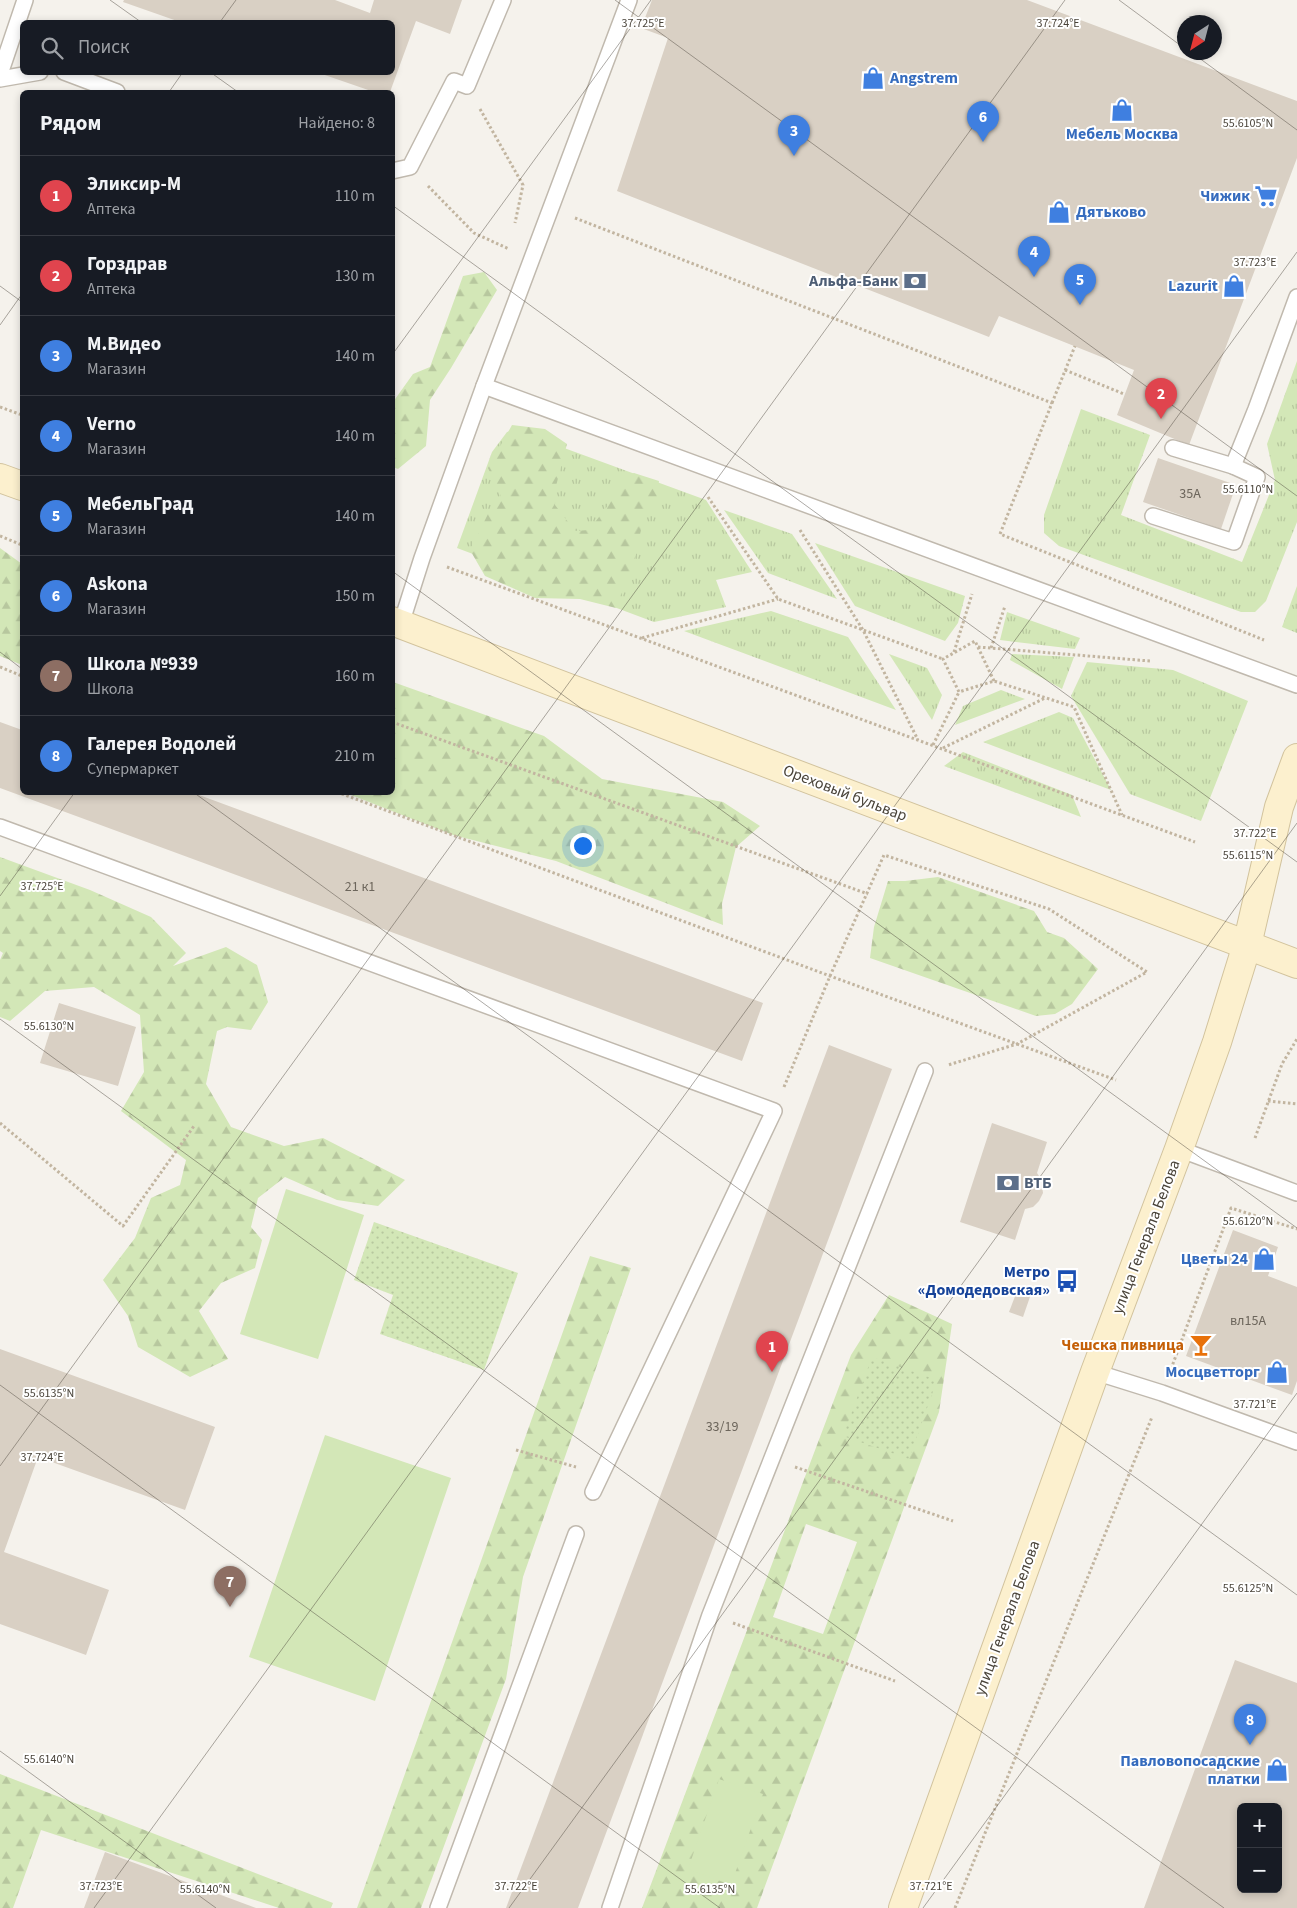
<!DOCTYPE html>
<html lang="ru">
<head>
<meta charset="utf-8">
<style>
  body { margin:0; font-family:"Source Sans 3",sans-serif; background:#20242c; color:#f1f3f6 }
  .controls { position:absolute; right:15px; bottom:15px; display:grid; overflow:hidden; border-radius:8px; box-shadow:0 2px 8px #0003 }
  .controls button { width:45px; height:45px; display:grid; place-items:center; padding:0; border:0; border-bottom:1px solid #363941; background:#171b24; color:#f1f3f6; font:25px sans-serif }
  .compass { position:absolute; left:1177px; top:15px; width:45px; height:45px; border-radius:50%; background:#171b24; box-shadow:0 2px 8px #0003; rotate:216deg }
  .you { position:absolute; left:582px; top:845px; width:18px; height:18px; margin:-12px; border:4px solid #fff; border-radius:50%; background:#1a73e8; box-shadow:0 0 0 8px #1a73e833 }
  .badge { display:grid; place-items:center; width:32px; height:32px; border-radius:50%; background:#f03f28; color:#fff; font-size:16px; font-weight:700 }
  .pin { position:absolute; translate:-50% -41px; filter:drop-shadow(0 1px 2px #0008) }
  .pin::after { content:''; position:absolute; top:26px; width:18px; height:15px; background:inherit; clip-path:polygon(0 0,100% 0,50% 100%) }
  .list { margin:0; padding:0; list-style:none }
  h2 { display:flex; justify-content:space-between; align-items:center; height:65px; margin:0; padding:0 20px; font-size:21px }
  h2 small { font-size:16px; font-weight:400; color:#9ea1a6 }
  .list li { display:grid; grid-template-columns:32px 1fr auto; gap:15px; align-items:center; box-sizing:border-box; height:80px; padding:0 20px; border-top:1px solid #363941 }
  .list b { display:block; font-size:19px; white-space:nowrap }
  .list p { margin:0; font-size:16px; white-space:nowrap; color:#9ea1a6 }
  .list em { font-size:16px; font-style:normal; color:#9ea1a6 }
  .icon { flex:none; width:28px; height:28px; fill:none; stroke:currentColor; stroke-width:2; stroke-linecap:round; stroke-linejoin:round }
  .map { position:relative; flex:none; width:1297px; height:1908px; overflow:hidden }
  .search { position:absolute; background:#171b24; box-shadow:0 2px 8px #0003; left:20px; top:20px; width:375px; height:55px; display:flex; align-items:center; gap:12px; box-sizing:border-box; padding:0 18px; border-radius:8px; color:#9ea1a6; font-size:19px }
  .panel { position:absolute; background:#171b24; box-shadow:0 2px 8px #0003; left:20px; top:90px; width:375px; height:705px; border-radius:8px }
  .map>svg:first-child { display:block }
</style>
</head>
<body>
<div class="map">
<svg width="1297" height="1908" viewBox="0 0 1297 1908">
  <defs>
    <pattern id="grass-tufts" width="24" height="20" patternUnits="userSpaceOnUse" patternTransform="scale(1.25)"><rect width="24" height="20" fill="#d3e7b7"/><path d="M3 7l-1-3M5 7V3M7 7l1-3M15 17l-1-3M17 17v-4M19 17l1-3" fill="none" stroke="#b7c79e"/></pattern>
    <pattern id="forest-firs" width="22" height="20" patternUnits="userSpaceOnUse" patternTransform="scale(1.25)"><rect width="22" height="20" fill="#d3e7b7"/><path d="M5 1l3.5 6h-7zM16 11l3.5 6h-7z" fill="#b7c79e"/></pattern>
    <pattern id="park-dots" width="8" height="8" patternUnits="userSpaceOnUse" patternTransform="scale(1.25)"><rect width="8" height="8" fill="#d3e7b7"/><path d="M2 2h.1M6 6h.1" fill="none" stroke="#b7c79e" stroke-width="1.8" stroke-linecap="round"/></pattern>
  </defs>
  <rect width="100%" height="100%" fill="#f5f2ec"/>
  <g fill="url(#grass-tufts)">
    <path d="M1297,361V522L1266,601L1255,612H1241L1059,546L1044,533V515L1081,409L1150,435L1121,515L1242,562L1275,480L1267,444Z"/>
    <path d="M515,430L706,500L752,572L716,580L726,607L654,622L457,548L492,452L507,432Z"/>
    <path d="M724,510L792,534L837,599L768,573Z"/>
    <path d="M815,543L965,596L958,623L945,641L855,606Z"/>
    <path d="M1297,586V633L1282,627Z"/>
    <path d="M771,611L848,637L896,710L684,631Z"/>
    <path d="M1007,612L1080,638L1075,649L1000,640Z"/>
    <path d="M889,654L927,668L942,695L932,720Z"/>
    <path d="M1012,654L1074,657L1062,689L1010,660Z"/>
    <path d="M1087,662L1173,670L1248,701L1201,821L1130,794L1071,696Z"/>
    <path d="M1001,690L1025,699L955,725L963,706Z"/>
    <path d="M1059,712L1073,718L1111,790L983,742Z"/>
    <path d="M963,752L1072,795L1081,817L944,766Z"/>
  </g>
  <g fill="url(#forest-firs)" fill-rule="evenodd">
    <path d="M484,272L497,290L451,368L430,400L426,446L398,469L393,467V402L413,374L430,367L463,276Z"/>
    <path d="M512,425L545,429L567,444L556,486L555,505L575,531L589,530L609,504L620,478L634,473L659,481L657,497L644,515L635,559L616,608L580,599L535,598L485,576L470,550L491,508L501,496L488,468Z"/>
    <path d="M0,548L22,564V665L0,656Z"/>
    <path d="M393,682L544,736L602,779L723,802L760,826L736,847L722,904L723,925L556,861L453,835L346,793L392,792Z"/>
    <path d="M0,857L90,890L151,917L186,953L173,966L226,947L257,965L268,1002L251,1030L227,1027L217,1031L206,1084L231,1127L284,1146L323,1138L405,1180L378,1206L337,1200L285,1177L258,1198L251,1227L262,1240L255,1268L221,1283L199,1311L228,1359L190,1377L138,1347L128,1316L103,1280L135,1238L151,1198L180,1185L186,1160L121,1111L144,1072L140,1015L94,987L45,991L10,1021L0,1017V960L3,953L0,951Z"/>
    <path d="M938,877L1034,911L1047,932L1064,938L1098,969L1072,1004L1055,1014L1036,1016L870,958L874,927L888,881H905Z"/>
    <path d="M590,1256L631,1268L523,1577L506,1679L421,1908H357Z"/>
    <path d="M889,1295L952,1324L939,1412L757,1908H642L851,1355ZM806,1524L857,1542L823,1634L773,1617Z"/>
    <path d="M0,1774L333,1903L331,1908H279L41,1830L13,1908H0Z"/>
  </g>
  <g fill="url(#park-dots)">
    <path d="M374,1222L518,1273L484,1370L380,1334L393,1295L354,1280Z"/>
    <path d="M872,1357L937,1380L909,1459L843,1436Z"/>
  </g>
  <g fill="#d3e7b7">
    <path d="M286,1189L364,1215L318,1359L240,1334Z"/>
    <path d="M325,1435L451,1478L375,1701L249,1657Z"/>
    <path d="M719,1779L763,1794L731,1885L688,1869Z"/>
  </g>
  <g fill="#d9d0c4" fill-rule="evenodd">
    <path d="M124,0H335L370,13L374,0H462L450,34L416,21L390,92H374L319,73L392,72V22H180L123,2Z"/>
    <path d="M652,0H1027L1297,101V158L1189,445L1117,415L1134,370L999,316L989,337L617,191L668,38L641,28Z"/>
    <path d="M1158,458L1236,485L1221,529L1143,502Z"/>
    <path d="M0,722L22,730V792H191L763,1003L742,1061L0,788Z"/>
    <path d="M59,1003L136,1027L118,1086L40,1063Z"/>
    <path d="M829,1045L892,1069L778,1374L578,1908H506Z"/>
    <path d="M992,1123L1047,1142L1037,1173L1041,1179L1043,1193L1039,1201L1033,1207L1025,1209L1015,1240L960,1222Z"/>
    <path d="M1233,1230L1278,1247L1268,1276L1297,1287V1381L1292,1395L1186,1356Z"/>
    <path d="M1019,1286L1032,1291L1023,1317L1009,1312Z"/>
    <path d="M0,1349L215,1427L185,1510L38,1457L4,1552L109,1590L86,1655L0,1624Z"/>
    <path d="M1235,1660L1297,1683V1908H1144ZM1241,1807H1278V1889H1241Z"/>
    <path d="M105,1852L256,1908H84Z"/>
  </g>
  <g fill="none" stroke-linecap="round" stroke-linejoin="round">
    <defs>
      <g id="lane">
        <path d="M64,72L117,92"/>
        <path d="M0,74L25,0"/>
        <path d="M0,79L40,72"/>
        <path d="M392,171L410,167L454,81L467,86L503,0"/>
        <path d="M484,386L1297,685"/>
        <path d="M1233,466L1256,409L1297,297"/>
        <path d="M1153,516L1234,542L1257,477L1233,466L1173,448"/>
        <path d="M401,624L422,558L484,386L629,0"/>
        <path d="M0,827L774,1111L593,1492"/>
        <path d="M1179,1149L1297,1193"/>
        <path d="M1095,1372L1162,1393L1297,1442"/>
        <path d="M438,1908L576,1534"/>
        <path d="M610,1908L710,1615L925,1071"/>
      </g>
      <g id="secondary">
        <path d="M0,478L22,486"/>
        <path d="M392,621L1297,964"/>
        <path d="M903,1908L1095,1372L1179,1149L1217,1042L1247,945L1279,807L1297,758"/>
      </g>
    </defs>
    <use href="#lane" stroke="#c0b9ae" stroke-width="18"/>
    <use href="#secondary" stroke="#d2c39d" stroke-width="30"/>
    <g stroke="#c2b5a0" stroke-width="3" stroke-dasharray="2.5 2.5" stroke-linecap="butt">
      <path d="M480,109L523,185L515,223"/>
      <path d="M428,186L474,233L509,249"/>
      <path d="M575,218L1052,403L1000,534L1264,640"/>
      <path d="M1065,370L1124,394"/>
      <path d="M1052,403L1075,346"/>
      <path d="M0,407L22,415"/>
      <path d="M708,497L778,599L943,659"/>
      <path d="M800,530L863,630L918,740"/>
      <path d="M0,536L22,545"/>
      <path d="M447,567L1195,842"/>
      <path d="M642,638L778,599"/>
      <path d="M978,647L1150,661"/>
      <path d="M991,648L1005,606"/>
      <path d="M954,652L972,594"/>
      <path d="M0,667L22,676"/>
      <path d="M994,681L975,641L943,659L959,692L994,681L1074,707L1122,815"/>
      <path d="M392,722L868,894"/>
      <path d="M933,745L959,692"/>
      <path d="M943,748L1045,698"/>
      <path d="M337,792L830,976L1116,1080"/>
      <path d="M784,1087L830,976L884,855L1049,909L1147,972L1017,1044L948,1065"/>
      <path d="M1268,1101L1297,1104"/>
      <path d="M0,1123L123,1226L194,1126"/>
      <path d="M1255,1138L1282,1064L1297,1039"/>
      <path d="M1171,1369L1231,1208L1297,1229"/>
      <path d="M516,1450L576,1467"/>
      <path d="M795,1467L953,1521"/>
      <path d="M733,1623L895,1681"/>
      <path d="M955,1908L1152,1417"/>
    </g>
    <use href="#lane" stroke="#fff" stroke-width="15"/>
    <use href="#secondary" stroke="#fcf0ce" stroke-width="28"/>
  </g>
  <path fill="none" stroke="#494339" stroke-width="1" stroke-opacity="0.45" d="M110,0L141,22M615,0L1297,496M1119,0L1184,48M220,22L236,0M1191,52L1297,130M210,72L238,92M169,92L183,72M392,205L1297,862M0,286L22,302M0,325L22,294M392,355L651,0M392,571L1297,1228M0,652L22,669M193,792L1297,1595M0,896L75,792M0,1019L1224,1908M0,1385L720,1908M0,1466L1065,0M0,1751L216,1908M94,1908L1297,252M509,1908L1297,823M923,1908L1297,1393"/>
  <defs>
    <symbol id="shop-bare" viewBox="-9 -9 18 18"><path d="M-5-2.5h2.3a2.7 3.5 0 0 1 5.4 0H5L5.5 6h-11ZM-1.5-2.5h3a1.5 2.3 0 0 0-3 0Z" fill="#3f7fe0" stroke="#fff" stroke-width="2.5" paint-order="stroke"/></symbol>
    <symbol id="supermarket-bare" viewBox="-9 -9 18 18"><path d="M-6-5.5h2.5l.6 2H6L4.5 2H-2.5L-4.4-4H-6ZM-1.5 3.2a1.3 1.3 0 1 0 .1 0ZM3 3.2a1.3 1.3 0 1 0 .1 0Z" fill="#3f7fe0" stroke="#fff" stroke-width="2.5" paint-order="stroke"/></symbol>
    <symbol id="bank-bare" viewBox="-9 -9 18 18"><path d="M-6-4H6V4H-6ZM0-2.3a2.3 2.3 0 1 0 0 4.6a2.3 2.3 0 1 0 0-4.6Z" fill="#5c6f8a" stroke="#fff" stroke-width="2.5" paint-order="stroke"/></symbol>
    <symbol id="bus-bare" viewBox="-9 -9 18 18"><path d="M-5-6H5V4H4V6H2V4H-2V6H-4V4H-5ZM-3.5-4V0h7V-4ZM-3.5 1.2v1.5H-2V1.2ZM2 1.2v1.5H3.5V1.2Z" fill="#1a4fb4" stroke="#fff" stroke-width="2.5" paint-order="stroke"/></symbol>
    <symbol id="bar-bare" viewBox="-9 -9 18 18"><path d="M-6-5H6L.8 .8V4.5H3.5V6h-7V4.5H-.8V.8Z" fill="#e8710a" stroke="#fff" stroke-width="2.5" paint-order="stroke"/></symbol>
  </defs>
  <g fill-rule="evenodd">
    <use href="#shop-bare" x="857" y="62" width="32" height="32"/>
    <use href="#shop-bare" x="1106" y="94" width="32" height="32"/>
    <use href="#supermarket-bare" x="1250" y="180" width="32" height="32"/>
    <use href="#shop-bare" x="1043" y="196" width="32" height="32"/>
    <use href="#bank-bare" x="899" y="265" width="32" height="32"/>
    <use href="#shop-bare" x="1218" y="270" width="32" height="32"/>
    <use href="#bank-bare" x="992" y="1167" width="32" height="32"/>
    <use href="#shop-bare" x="1248" y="1243" width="32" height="32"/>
    <use href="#bus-bare" x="1051" y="1265" width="32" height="32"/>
    <use href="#bar-bare" x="1185" y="1329" width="32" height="32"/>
    <use href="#shop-bare" x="1261" y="1356" width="32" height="32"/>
    <use href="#shop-bare" x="1261" y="1754" width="32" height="32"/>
  </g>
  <g text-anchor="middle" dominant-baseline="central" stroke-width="4" stroke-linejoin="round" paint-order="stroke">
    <g font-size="14" fill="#6d665c">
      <text x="1190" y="494">35А</text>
      <text x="360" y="887">21 к1</text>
      <text x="1248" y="1321">вл15А</text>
      <text x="722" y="1427">33/19</text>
    </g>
    <g font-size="16" font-weight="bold" fill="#366cbe" stroke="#fff" text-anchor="end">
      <text x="890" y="78" text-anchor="start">Angstrem</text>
      <text x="1122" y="134" text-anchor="middle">Мебель Москва</text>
      <text x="1250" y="196">Чижик</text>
      <text x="1076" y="212" text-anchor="start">Дятьково</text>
      <text x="1218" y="286">Lazurit</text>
      <text x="1248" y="1259">Цветы 24</text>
      <text x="1260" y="1372">Мосцветторг</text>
      <text x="1260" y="1761">Павловопосадские<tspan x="1260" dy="18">платки</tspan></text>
    </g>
    <g font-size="16" font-weight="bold" fill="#4e5e75" stroke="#fff" text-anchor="end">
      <text x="898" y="281">Альфа-Банк</text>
      <text x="1024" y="1183" text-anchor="start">ВТБ</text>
    </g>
    <g font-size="16" fill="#494339" stroke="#fff">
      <text transform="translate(845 793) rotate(21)">Ореховый бульвар</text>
      <text transform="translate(1146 1237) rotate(-69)">улица Генерала Белова</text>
      <text transform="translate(1007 1618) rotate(-70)">улица Генерала Белова</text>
    </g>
    <g font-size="16" font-weight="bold" fill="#164399" stroke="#fff" text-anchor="end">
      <text x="1050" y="1272">Метро<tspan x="1050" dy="18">«Домодедовская»</tspan></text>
    </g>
    <g font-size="16" font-weight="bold" fill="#c56008" stroke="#fff" text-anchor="end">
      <text x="1184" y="1345">Чешска пивница</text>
    </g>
  </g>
  <g font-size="12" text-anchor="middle" fill="#494339" stroke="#fff" stroke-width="4" stroke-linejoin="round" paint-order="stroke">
    <text x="643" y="27">37.725°E</text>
    <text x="1058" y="27">37.724°E</text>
    <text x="1248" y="127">55.6105°N</text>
    <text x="1255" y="266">37.723°E</text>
    <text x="1248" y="493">55.6110°N</text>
    <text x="1255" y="837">37.722°E</text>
    <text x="1248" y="859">55.6115°N</text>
    <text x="42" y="890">37.725°E</text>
    <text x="49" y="1030">55.6130°N</text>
    <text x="1248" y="1225">55.6120°N</text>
    <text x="49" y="1397">55.6135°N</text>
    <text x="1255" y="1408">37.721°E</text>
    <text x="42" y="1461">37.724°E</text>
    <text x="1248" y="1592">55.6125°N</text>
    <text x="49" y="1763">55.6140°N</text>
    <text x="101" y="1890">37.723°E</text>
    <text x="516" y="1890">37.722°E</text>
    <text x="931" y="1890">37.721°E</text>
    <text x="205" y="1893">55.6140°N</text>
    <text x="710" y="1893">55.6135°N</text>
  </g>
</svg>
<div class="controls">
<button>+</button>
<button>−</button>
</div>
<svg class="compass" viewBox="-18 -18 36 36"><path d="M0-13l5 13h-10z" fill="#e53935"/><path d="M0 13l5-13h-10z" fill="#9ea1a6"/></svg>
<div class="you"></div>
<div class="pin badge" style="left:772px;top:1372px;background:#e0444e">1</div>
<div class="pin badge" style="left:1161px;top:419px;background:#e0444e">2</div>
<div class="pin badge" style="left:794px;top:156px;background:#3f7fe0">3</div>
<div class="pin badge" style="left:1034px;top:277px;background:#3f7fe0">4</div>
<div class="pin badge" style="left:1080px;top:305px;background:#3f7fe0">5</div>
<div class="pin badge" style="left:983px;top:142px;background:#3f7fe0">6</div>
<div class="pin badge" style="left:230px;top:1607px;background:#8d6e63">7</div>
<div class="pin badge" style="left:1250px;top:1745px;background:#3f7fe0">8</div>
<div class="search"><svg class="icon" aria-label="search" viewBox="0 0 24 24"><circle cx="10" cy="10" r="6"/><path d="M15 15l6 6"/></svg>Поиск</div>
<section class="panel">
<h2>Рядом<small>Найдено: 8</small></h2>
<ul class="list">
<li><span class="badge" style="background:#e0444e">1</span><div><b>Эликсир-М</b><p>Аптека</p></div><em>110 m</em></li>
<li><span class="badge" style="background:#e0444e">2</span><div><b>Горздрав</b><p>Аптека</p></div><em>130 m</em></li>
<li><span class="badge" style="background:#3f7fe0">3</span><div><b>М.Видео</b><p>Магазин</p></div><em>140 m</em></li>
<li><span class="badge" style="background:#3f7fe0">4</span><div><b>Verno</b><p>Магазин</p></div><em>140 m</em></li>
<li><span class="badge" style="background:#3f7fe0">5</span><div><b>МебельГрад</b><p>Магазин</p></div><em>140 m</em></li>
<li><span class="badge" style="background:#3f7fe0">6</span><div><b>Askona</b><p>Магазин</p></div><em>150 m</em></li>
<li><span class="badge" style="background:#8d6e63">7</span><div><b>Школа №939</b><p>Школа</p></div><em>160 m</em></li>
<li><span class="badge" style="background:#3f7fe0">8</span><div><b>Галерея Водолей</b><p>Супермаркет</p></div><em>210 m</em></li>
</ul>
</section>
</div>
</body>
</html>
